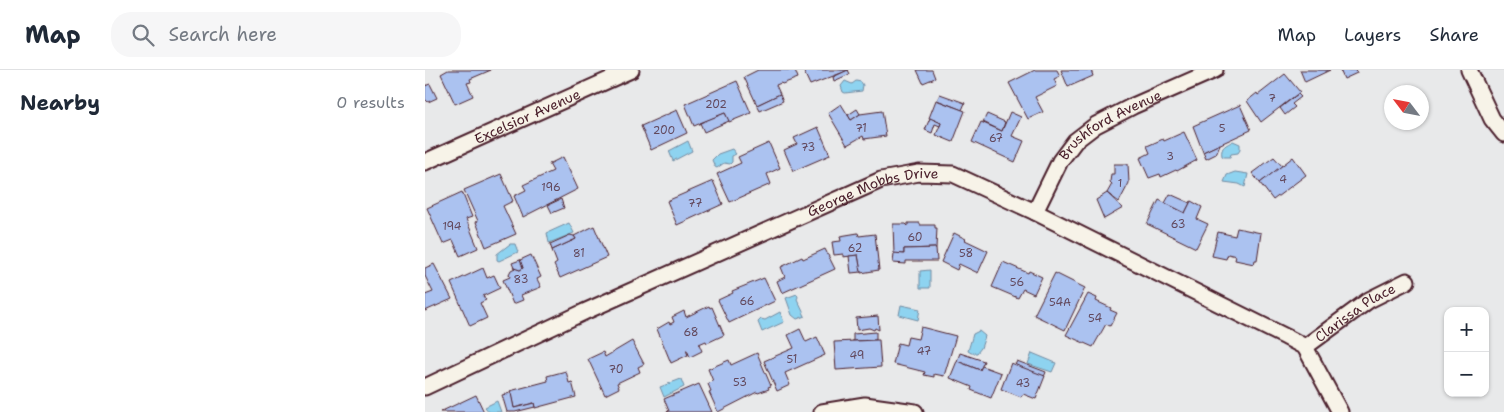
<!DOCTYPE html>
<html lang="en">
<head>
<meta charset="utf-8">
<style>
  body { margin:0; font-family:"Shantell Sans",sans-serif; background:#f6f6f7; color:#1f2937 }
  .controls { position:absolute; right:15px; bottom:15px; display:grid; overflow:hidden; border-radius:10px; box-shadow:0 1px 4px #0004 }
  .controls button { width:45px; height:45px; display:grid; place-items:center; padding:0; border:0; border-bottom:1px solid #e0e1e3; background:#fff; color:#1f2937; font:25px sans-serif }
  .compass { position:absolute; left:959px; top:15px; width:45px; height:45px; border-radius:50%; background:#fff; box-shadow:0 1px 4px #0004; rotate:302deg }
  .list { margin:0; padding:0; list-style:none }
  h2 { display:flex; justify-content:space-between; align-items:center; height:65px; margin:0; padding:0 20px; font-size:21px }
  h2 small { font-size:16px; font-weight:400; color:#747a83 }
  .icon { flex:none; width:28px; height:28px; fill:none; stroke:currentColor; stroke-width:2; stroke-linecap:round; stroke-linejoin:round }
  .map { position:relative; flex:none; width:1079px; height:342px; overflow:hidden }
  header { display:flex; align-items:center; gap:30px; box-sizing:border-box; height:70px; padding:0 25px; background:#fff; border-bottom:1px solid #e0e1e3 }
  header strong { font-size:24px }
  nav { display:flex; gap:28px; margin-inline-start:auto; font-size:18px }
  .search { width:350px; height:45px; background:#f6f6f7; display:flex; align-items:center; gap:12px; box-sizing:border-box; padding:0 18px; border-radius:20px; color:#747a83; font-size:19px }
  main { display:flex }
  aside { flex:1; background:#fff }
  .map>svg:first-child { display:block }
</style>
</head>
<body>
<header>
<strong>Map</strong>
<div class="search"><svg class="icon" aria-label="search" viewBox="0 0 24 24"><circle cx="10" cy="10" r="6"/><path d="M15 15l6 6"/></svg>Search here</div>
<nav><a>Map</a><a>Layers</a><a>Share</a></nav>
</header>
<main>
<aside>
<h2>Nearby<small>0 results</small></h2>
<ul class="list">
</ul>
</aside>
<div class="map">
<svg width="1079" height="342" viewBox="0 0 1079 342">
  <rect width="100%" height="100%" fill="#e8e9ea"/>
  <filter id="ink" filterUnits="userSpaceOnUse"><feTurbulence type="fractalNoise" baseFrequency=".02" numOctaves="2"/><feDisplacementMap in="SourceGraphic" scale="10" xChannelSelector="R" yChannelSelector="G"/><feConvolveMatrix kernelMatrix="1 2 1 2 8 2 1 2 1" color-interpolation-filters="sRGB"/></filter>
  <g filter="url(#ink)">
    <g fill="#8ed3f0" stroke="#738ba1">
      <path d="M420,11L427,14L431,11L436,12L438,15L437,21L420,23L418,22L416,16Z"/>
      <path d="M263,71L267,81L248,91L244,81Z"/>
      <path d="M808,71L815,74V80L813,83L806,84L805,87H799L797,86C795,76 802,75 808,71Z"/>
      <path d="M307,79L311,84L307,86V92L305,94L299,93L292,98L290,97L287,90L293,84Z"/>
      <path d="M810,102L823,104L820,117L814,114L799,112L802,105Z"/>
      <path d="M144,153L149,163L124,173L122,163Z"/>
      <path d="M85,174H90L93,182L74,191L72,190V184Z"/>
      <path d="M505,200V218H495V201Z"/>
      <path d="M372,224L373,227L372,229L380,246L372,249L367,245L361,228Z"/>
      <path d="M476,235L495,239L493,250L474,245Z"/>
      <path d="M355,242L359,252L337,262L333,252L336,249L340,250Z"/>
      <path d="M554,261L560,266L556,278L552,283H546L543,281L548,264Z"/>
      <path d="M607,283L631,293L627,302L603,294Z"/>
      <path d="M256,309L259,317L239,327L235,317Z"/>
      <path d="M72,331L76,342H64L60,337Z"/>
    </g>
    <g fill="#abc2f0" stroke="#4a1f2b">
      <path d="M23,0H66L45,9L46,12L42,13L48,26L30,34L16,4Z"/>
      <path d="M333,0H370L373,8L357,14L356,13L351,15L355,24L332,35L319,7Z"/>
      <path d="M378,0H424L385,15Z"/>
      <path d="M423,0L425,4L409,11L408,7Z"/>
      <path d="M492,0H507L510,8L498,13Z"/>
      <path d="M610,0H632L635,6L629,9L632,16L610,27L618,42L603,49L584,13Z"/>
      <path d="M636,0H666L668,6L643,17Z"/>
      <path d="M875,0H905L880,12Z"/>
      <path d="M915,0H931L932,3L919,9Z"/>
      <path d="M860,4L875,22L836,52L822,31L832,23L833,25Z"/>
      <path d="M312,11L326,43L304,52L300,43L269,56L260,34Z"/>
      <path d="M5,14L12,28L3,32L0,29V16Z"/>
      <path d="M355,24L358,31L335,41L332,35Z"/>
      <path d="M515,24L540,33L537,40L512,30Z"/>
      <path d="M873,24L876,27L867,34L870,37L860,45L855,38Z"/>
      <path d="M511,30L540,41L528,72L511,65L516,53L504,48Z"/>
      <path d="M416,34L426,50L435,44L457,41L461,66L439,69L438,66L422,75L403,43Z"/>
      <path d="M815,35L826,60L778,82L768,56Z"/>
      <path d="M432,39L435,44L426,50L423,45Z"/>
      <path d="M252,40L262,63L226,80L216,56Z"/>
      <path d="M585,42L596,47L587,66L599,71L590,92L547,72L556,52L577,61Z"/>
      <path d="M300,43L304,51L279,62L275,53Z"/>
      <path d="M562,44L580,52L577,61L558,52Z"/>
      <path d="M505,48L516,53L515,56L510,54L507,63L500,60Z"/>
      <path d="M393,57L405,85L368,101L359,80L372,74L369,68Z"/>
      <path d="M759,62L772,90L752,101L751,100L736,107L735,104L724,108L715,88L725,83L722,76L738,69L739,71Z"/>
      <path d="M344,73L355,98L342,104L346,114L305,132L292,104L316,93L313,87Z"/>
      <path d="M795,74L791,84L781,89L778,82Z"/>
      <path d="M138,87L153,119L98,147L89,126L101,120L98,115L128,101L124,94Z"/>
      <path d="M849,87L857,96L835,113L827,103Z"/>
      <path d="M868,87L881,105L848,130L835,113Z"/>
      <path d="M689,94H703L704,113L694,132L682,123L687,114L685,112L686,104H689Z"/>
      <path d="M76,104L88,131L78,136L91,164L61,177L51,152L53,151L39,120Z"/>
      <path d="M288,111L298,134L252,155L242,131Z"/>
      <path d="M37,122L47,147L41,149L53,178L35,186L28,170L18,174L2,138Z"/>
      <path d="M682,123L698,138L679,149L671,130Z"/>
      <path d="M745,124L765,133L760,143L740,133Z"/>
      <path d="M136,129L139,138L127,143L123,135Z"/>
      <path d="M734,130L760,143L766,131L777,137L772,149L783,154L771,178L722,154Z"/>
      <path d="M483,153H495V155H510V158H512L511,178L479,179V184H469L468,154H481L483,156Z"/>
      <path d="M169,156L182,187L135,208L129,195L132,193L127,180L151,169L149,166Z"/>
      <path d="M812,158L836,163L832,190H830L829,194L810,190L811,186L803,184L801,189L787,186L793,162L810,166Z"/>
      <path d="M433,163L434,166L450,164L454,200L436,203L433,185L418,187V184L409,185L407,172L416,171L415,166Z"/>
      <path d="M529,163L541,169L540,170L563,181L553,203L534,194L532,200L516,192Z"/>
      <path d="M145,165L149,166L151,169L127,180L125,174Z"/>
      <path d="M511,178L512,191H481V194L468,193L469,183L479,184V179Z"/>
      <path d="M400,179L410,199L357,223L352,211L360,207L356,197L377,187L378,189Z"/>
      <path d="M106,185L116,207L112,209L116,217L96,225L98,230L88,234L78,210L85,207L84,204L86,200L90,198L95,200L98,198L95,190Z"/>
      <path d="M433,185L436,202L426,203L424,186Z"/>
      <path d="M95,190L98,198L95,200L89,198L87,193Z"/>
      <path d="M578,192L603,203L604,201L617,207L609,224L598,219L593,228L567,217Z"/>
      <path d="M9,194L27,229L0,241V225L8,222L0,206V198Z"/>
      <path d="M58,198L62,208L69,205L75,218L58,226L61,230L55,233L62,248L45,256L26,213Z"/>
      <path d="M630,203L660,218L640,260L609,245Z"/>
      <path d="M339,208L350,231L304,253L293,230L308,223L307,221Z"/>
      <path d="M663,224L672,228L671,231L686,238L685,240L692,243L685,256L681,254L668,277L641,265Z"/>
      <path d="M284,236L285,238L287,237L299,265L282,273L281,271L274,274L277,281L265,287L262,280H261L263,285L246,293L232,259L244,252L245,254L249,252L247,247L259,241L261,247Z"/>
      <path d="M453,246L454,260L450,258L449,260L444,258L432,260L431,248Z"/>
      <path d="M496,257L531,266L519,306L509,304V307L499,305L500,302L468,294L473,273L481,275L483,267L493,269Z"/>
      <path d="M375,259L381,272L392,267L400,285L360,303L365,315L352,321L339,291L369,278L363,265Z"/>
      <path d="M451,262V270L428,271V264Z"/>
      <path d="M451,270H454L456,297L411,300L409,272Z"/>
      <path d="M207,271L219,294L213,297L215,302L192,313L194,318L180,325L163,289L178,282L180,287Z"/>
      <path d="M332,283L346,316L343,317L344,319L333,323L332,322L293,342L284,322L286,321L283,314L288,311L283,299L304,290L306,295Z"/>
      <path d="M535,283L559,291L555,300L532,291Z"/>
      <path d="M532,291L555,300L557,296L576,303L566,328L546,320L547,317L525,308Z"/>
      <path d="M592,291L621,302L619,307L606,302L590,295Z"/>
      <path d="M586,293L620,306L611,329L598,324L596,327L576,319Z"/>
      <path d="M141,301L144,313L147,312L151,327L110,338L109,333L89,338L85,321L123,311L122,306Z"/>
      <path d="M274,314L287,342H241L244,341L239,329Z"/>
      <path d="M86,323L89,338L109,333L110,337L90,342H82L77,325Z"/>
      <path d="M51,325L59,342H15Z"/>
    </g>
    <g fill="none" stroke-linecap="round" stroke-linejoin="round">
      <defs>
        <g id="minor">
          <path d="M1044,0L1067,49L1079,64"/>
          <path id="s1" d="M0,92L206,0"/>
          <path id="s2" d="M610,142L635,91L650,71L671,55L708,36L790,0"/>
          <path id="s3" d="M880,277L944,230L982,211"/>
          <path id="s4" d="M0,317L159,242L456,110L494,103L528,104L610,142L861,267L880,277L915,342"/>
          <path d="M397,342L440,335L490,342"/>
        </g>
      </defs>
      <use href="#minor" stroke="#4a1f2b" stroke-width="19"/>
      <use href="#minor" stroke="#f7f3e8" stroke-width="15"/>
    </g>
  </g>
  <g text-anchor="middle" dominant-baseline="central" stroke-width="4.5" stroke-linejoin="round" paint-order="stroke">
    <g font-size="11" fill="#62485c">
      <text x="847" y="28">7</text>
      <text x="291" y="34">202</text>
      <text x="436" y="58">71</text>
      <text x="797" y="58">5</text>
      <text x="239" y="60">200</text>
      <text x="571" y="68">67</text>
      <text x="383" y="77">73</text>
      <text x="745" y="86">3</text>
      <text x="858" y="109">4</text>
      <text x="695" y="113">1</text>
      <text x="126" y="117">196</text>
      <text x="270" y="133">77</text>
      <text x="753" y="154">63</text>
      <text x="27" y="156">194</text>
      <text x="490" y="167">60</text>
      <text x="430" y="178">62</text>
      <text x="154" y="183">81</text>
      <text x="541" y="183">58</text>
      <text x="96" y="209">83</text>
      <text x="592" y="212">56</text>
      <text x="322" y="231">66</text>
      <text x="635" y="232">54A</text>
      <text x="670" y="248">54</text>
      <text x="266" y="262">68</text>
      <text x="499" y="281">47</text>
      <text x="432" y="285">49</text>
      <text x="367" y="289">51</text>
      <text x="191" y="299">70</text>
      <text x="315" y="312">53</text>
      <text x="598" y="313">43</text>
    </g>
    <g font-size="14" fill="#4a1f2b" stroke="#f7f3e8">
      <text stroke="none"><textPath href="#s1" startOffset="112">Excelsior Avenue</textPath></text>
      <text stroke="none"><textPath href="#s2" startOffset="120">Brushford Avenue</textPath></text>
      <text stroke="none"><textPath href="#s4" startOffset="490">George Mobbs Drive</textPath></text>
      <text stroke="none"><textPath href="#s3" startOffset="61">Clarissa Place</textPath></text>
    </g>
  </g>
</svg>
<div class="controls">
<button>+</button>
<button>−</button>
</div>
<svg class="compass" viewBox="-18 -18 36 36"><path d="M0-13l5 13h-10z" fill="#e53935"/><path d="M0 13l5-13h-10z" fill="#747a83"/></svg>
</div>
</main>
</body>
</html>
